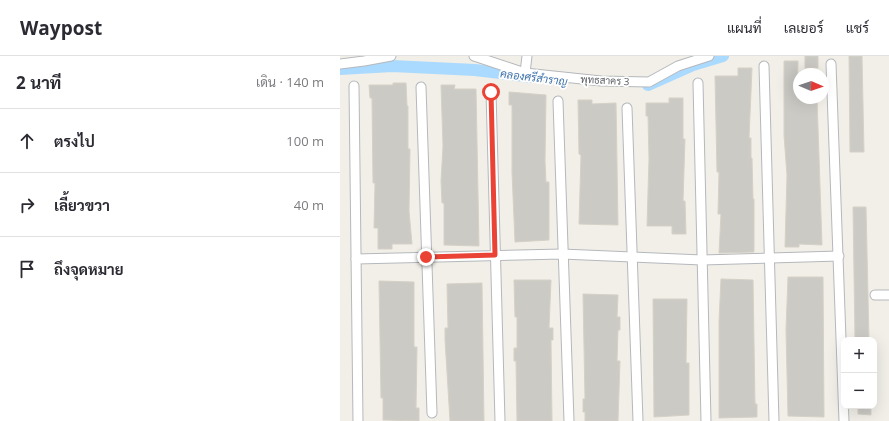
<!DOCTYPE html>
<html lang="th">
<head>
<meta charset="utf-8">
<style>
  body { margin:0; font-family:"Open Sans",Sarabun,sans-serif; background:#f2f2f3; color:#2b2b33 }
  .controls { position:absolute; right:12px; bottom:12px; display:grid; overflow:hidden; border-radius:8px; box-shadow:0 4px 16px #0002 }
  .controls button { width:36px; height:36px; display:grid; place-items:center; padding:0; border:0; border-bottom:1px solid #e1e1e2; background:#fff; color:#2b2b33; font:20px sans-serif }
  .compass { position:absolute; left:453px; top:12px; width:36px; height:36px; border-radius:50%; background:#fff; box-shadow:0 4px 16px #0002; rotate:92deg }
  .stop { position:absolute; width:12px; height:12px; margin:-9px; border:3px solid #ea4335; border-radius:50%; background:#fff }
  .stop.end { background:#ea4335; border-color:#fff; box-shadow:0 1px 4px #0008 }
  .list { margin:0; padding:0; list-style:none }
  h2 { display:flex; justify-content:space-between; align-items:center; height:52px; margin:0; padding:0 16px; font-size:17px }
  h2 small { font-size:13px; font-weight:400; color:#7c7c81 }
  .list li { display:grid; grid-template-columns:26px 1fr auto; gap:12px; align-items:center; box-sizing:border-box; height:64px; padding:0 16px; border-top:1px solid #e1e1e2 }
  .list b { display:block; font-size:15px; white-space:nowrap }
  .list em { font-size:13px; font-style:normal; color:#7c7c81 }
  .icon { flex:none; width:22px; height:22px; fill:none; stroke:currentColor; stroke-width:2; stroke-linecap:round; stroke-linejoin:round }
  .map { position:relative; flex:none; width:549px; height:365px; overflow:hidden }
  header { display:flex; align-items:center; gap:24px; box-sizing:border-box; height:56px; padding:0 20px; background:#fff; border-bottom:1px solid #e1e1e2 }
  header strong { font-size:19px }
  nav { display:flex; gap:22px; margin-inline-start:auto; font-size:14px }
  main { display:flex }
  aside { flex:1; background:#fff }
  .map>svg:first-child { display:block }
</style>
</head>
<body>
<header>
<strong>Waypost</strong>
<nav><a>แผนที่</a><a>เลเยอร์</a><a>แชร์</a></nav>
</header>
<main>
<aside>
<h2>2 นาที<small>เดิน · 140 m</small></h2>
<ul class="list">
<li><svg class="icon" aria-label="ahead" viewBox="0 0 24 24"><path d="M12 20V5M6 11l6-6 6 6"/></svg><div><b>ตรงไป</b></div><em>100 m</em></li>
<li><svg class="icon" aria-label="right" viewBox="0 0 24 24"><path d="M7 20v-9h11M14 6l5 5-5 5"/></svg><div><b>เลี้ยวขวา</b></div><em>40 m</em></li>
<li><svg class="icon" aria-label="arrive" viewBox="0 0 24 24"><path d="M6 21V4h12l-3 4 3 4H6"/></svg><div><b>ถึงจุดหมาย</b></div></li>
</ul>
</aside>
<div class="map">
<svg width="549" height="365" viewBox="0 0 549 365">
  <rect width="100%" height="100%" fill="#f1efe8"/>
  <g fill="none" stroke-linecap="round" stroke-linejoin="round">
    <g stroke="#aadaff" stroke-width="12">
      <path d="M0,13L52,10L135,14L192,21"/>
      <path d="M308,29L353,9L383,0"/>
    </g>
  </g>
  <g fill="#cccac5" stroke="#d6d1c6">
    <rect x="465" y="0" width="13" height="12"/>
    <path d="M509,0H522L524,96H510Z"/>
    <path d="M444,5H458L457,42H477L482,189L459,188V191H445L447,119L444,79Z"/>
    <path d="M398,12H412L409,82H411V102H412L413,143H414V196L379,197L381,158H378L379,116H377L375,20H398Z"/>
    <path d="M53,27H66L67,50H68V93H70L69,155L72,188H52V193H38V172H34L35,127H33L32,42H30L29,29H53Z"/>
    <path d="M101,29H115L114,33H136L139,190L104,189V147H102L101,125L103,90Z"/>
    <path d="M169,36L206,39L205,105L206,126H209V184L175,186L172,116V49H169Z"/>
    <path d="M329,42H343V83H345L343,145H345L346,178H332V170H307L309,103L308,60H306V47H329Z"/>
    <path d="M238,44H252V48L276,47L278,169L239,168L241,99L239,98Z"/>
    <path d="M513,151H526L529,284H515Z"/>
    <path d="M448,221H483L484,361L448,360L446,274Z"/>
    <path d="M381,223L413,224L415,348H417V361L379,362V265Z"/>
    <path d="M174,224H211L209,272H213V284H211L212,365H177L176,305H174V292H177V261H175Z"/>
    <path d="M39,225L74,226V291H77L76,352H79V365L43,364V342H41Z"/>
    <path d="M142,227L144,365H110L105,284V272H108L107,228Z"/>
    <path d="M243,238L278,239L277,261H280V274H278L277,305H280L278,365H245V356H243V343H245Z"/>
    <path d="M313,243H347L346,307H349V359L314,361Z"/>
    <path d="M518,350H531V359L518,358Z"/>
  </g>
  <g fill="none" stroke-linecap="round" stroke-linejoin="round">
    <defs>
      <g id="minor">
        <path d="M134,0L185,17L261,25L309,26L338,10L369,0"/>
        <path d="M0,8L24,5L51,0"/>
        <path d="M491,8L504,365"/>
        <path d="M424,10L434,365"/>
        <path d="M185,17L187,0"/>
        <path d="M358,27L366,365"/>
        <path d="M14,30L18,365"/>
        <path d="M81,31L92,357"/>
        <path d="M151,36L160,365"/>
        <path d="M218,45L229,365"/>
        <path d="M287,52L298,365"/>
        <path d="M16,203L222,198L362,204L499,200"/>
        <path d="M535,239H549"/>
      </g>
    </defs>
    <use href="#minor" stroke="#b5b8bc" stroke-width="11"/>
    <use href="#minor" stroke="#fff" stroke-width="9"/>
  </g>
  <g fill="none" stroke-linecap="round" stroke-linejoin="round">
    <path stroke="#ea4335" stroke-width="5" d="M86,201L155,199L151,36"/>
  </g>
  <g text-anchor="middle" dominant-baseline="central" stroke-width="3.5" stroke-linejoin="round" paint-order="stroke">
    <g font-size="10" fill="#5f6368" stroke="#fff">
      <text transform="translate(265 24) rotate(3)">พุทธสาคร 3</text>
    </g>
    <g font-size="11" font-style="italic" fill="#4174aa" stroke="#fff">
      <text transform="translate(194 21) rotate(7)">คลองศรีสำราญ</text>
    </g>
  </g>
</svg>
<div class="controls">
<button>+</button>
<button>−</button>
</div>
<svg class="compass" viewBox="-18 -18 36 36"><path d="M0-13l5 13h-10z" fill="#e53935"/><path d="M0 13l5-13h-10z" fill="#7c7c81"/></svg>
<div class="stop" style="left:151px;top:36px"></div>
<div class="stop end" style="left:86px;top:201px"></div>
</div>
</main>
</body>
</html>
